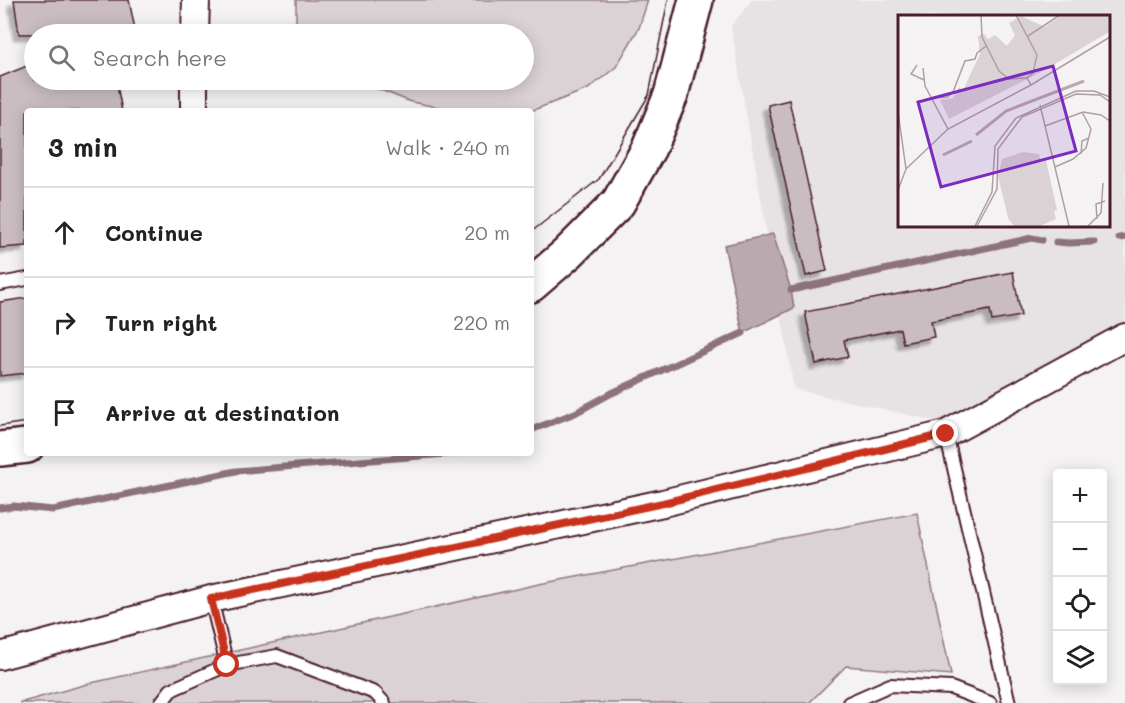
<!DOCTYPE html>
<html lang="en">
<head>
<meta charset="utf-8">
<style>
  body { margin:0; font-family:Mali,sans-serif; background:#f6f6f6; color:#222 }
  .controls { position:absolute; right:18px; bottom:18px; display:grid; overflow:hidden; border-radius:6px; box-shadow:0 3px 15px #0003 }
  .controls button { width:54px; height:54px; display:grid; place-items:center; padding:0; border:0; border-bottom:2px solid #e0e0e0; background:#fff; color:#222; font:30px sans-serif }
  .stop { position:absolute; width:18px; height:18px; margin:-14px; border:4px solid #c8321e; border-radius:50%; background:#fff }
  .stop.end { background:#c8321e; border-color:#fff; box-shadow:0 2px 6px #0008 }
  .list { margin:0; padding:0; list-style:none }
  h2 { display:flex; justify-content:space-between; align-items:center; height:78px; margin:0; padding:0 24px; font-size:26px }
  h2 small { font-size:20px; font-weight:400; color:#767676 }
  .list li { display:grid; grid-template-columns:39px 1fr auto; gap:18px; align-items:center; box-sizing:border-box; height:90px; padding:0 24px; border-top:2px solid #e0e0e0 }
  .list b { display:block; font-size:22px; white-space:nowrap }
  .list em { font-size:20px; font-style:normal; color:#767676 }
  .icon { flex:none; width:33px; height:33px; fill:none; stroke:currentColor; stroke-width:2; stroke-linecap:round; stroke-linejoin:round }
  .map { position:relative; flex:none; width:1125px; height:703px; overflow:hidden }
  .search { position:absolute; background:#fff; box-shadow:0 3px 15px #0003; left:24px; top:24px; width:510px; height:66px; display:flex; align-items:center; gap:15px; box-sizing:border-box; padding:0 21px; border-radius:33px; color:#767676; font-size:22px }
  .panel { position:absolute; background:#fff; box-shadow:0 3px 15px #0003; left:24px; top:108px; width:510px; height:348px; border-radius:6px }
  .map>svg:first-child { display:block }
</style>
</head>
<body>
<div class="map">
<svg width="1125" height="703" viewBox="0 0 1125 703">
  <defs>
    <filter id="shadow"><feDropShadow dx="-5.5" dy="5.5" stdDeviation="1.5" flood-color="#0004"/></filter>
  </defs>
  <rect width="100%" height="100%" fill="#f4f2f2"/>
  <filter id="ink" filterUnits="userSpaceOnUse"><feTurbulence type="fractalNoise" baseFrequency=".0167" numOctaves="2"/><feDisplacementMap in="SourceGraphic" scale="12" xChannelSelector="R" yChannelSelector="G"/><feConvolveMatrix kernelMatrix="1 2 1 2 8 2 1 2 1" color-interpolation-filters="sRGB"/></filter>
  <g filter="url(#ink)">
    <path fill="#e7e2e3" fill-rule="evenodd" d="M752,0H1125V325L944,423L794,389L731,26ZM900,16H1108V225H900Z"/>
    <g fill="#dbd2d5" stroke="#927880" stroke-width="1.5">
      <path d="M296,0H648L639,28L616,67L588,89L531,111H478L449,109L411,102L366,84L361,80H524V34H296Z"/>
      <path d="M917,513L951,675L846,666L809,703H19L91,683L539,584Z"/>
    </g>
    <path fill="#baa9ae" stroke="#8d727a" stroke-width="1.5" d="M773,234L791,290L794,308L743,333L724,245Z"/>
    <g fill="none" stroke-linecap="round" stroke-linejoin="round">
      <g stroke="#8d727a" stroke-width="7">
        <path d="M1119,238L1125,237"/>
        <path d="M1056,242L1069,243L1094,242"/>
        <path d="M791,290L1032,238L1042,240"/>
        <path d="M531,430L575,413L612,393L743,333"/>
        <path d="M0,508L14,506L53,510L236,471L459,453"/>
      </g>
    </g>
    <g fill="#cabdc1" stroke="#4a1f2b" stroke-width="1.5" filter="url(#shadow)">
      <path d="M14,0H129L136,34H19Z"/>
      <path d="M34,63V80H116L122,111H27V246L0,248V77Z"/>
      <path d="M789,100L827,271L806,276L768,105Z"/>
      <path d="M1013,272L1021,316L992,321L990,310L931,321L934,337L903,343L900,329L844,340L848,357L816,364L805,312Z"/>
      <path d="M27,298V373L0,376V302Z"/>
    </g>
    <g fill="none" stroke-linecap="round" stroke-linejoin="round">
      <defs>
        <g id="lane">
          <path d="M0,284L27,279"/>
          <path d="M946,434L1009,703"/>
          <path d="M227,665L277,656L375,693L384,703"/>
          <path d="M161,703L171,690L227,665L211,599"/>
          <path d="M849,703L890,685L951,688L990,703"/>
        </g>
        <g id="street">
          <path d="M195,34L196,0"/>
          <path d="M194,111V80"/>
          <path d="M0,656L211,599L663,503L946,434L1125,337"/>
        </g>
        <g id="secondary">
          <path d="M531,285L568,253L618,203L649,148L671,95L696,0"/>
          <path d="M0,449L27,446"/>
        </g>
      </defs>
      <use href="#lane" stroke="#4a1f2b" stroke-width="16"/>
      <use href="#street" stroke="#4a1f2b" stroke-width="30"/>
      <use href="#secondary" stroke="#4a1f2b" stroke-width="38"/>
      <use href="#lane" stroke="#fff" stroke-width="12"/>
      <use href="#street" stroke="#fff" stroke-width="26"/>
      <use href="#secondary" stroke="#fff" stroke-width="33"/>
      <g stroke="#4a1f2b" stroke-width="1.5">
        <path d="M531,232L599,179L649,95L668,0"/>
        <path d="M0,426L27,422"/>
      </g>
    </g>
  </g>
  <g fill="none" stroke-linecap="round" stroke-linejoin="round" filter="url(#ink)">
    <path stroke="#c8321e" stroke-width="8" d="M227,665L211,599L663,503L946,434"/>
  </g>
  <g transform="translate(898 15)">
    <rect width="212" height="212" fill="#f4f2f2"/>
    <path d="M164,0H211V17L145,56L51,104L42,85L55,83L61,72L65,75L82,39L80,21L86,19L90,24L97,20L109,31L117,20L111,8L123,1L147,12ZM125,137L141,139L143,147L148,145L159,195L156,196L158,204L142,211H116L110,203L100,161L104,144Z" fill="#dbd2d5"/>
    <path fill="none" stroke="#baa9ae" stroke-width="3" d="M78,120L108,96L186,66M45,140L74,126"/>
    <path fill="none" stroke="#b09ea2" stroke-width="1.5" d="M83,0L84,22L101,56L111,64L129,63M118,0L139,40L135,58L129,63L133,70M130,21L162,0M19,50L13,59L26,65M25,53L27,71L50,114M34,83L49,82L55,77L67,46L77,44L79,38L88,31M142,90L171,211M0,97L8,154L0,175M147,111L185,97L203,100L212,106M183,139L184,126L191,123M157,152L175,144L188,133L193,114L184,97M8,154L50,114L133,70L212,22M199,204L198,189L207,186M77,211L94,177L97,131L118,103L178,76H196L212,82M79,211L99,174L100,134L124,102L178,79L202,80L212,87M190,211L203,198L205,168"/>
    <path fill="#7b2cbf" fill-opacity="0.15" stroke="#7b2cbf" stroke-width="3" d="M155,51L178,136L43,172L20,87Z"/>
    <rect width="212" height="212" fill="none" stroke="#4a1f2b" stroke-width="3"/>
  </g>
</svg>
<div class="controls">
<button>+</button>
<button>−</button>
<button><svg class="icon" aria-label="locate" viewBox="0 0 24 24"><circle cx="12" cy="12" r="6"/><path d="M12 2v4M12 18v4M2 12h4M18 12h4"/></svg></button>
<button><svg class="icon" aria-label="layers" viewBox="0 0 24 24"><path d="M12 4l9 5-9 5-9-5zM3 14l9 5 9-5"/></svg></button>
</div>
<div class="stop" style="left:227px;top:665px"></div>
<div class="stop end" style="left:946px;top:434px"></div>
<div class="search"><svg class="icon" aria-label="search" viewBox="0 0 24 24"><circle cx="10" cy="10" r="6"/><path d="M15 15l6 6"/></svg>Search here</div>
<section class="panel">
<h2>3 min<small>Walk · 240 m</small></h2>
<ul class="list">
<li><svg class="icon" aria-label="ahead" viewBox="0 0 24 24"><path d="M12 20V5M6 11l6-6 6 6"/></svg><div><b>Continue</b></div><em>20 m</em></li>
<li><svg class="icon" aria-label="right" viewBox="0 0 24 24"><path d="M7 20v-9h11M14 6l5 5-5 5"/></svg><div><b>Turn right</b></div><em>220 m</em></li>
<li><svg class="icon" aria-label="arrive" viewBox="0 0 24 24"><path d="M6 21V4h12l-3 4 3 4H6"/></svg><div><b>Arrive at destination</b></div></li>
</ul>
</section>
</div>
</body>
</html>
